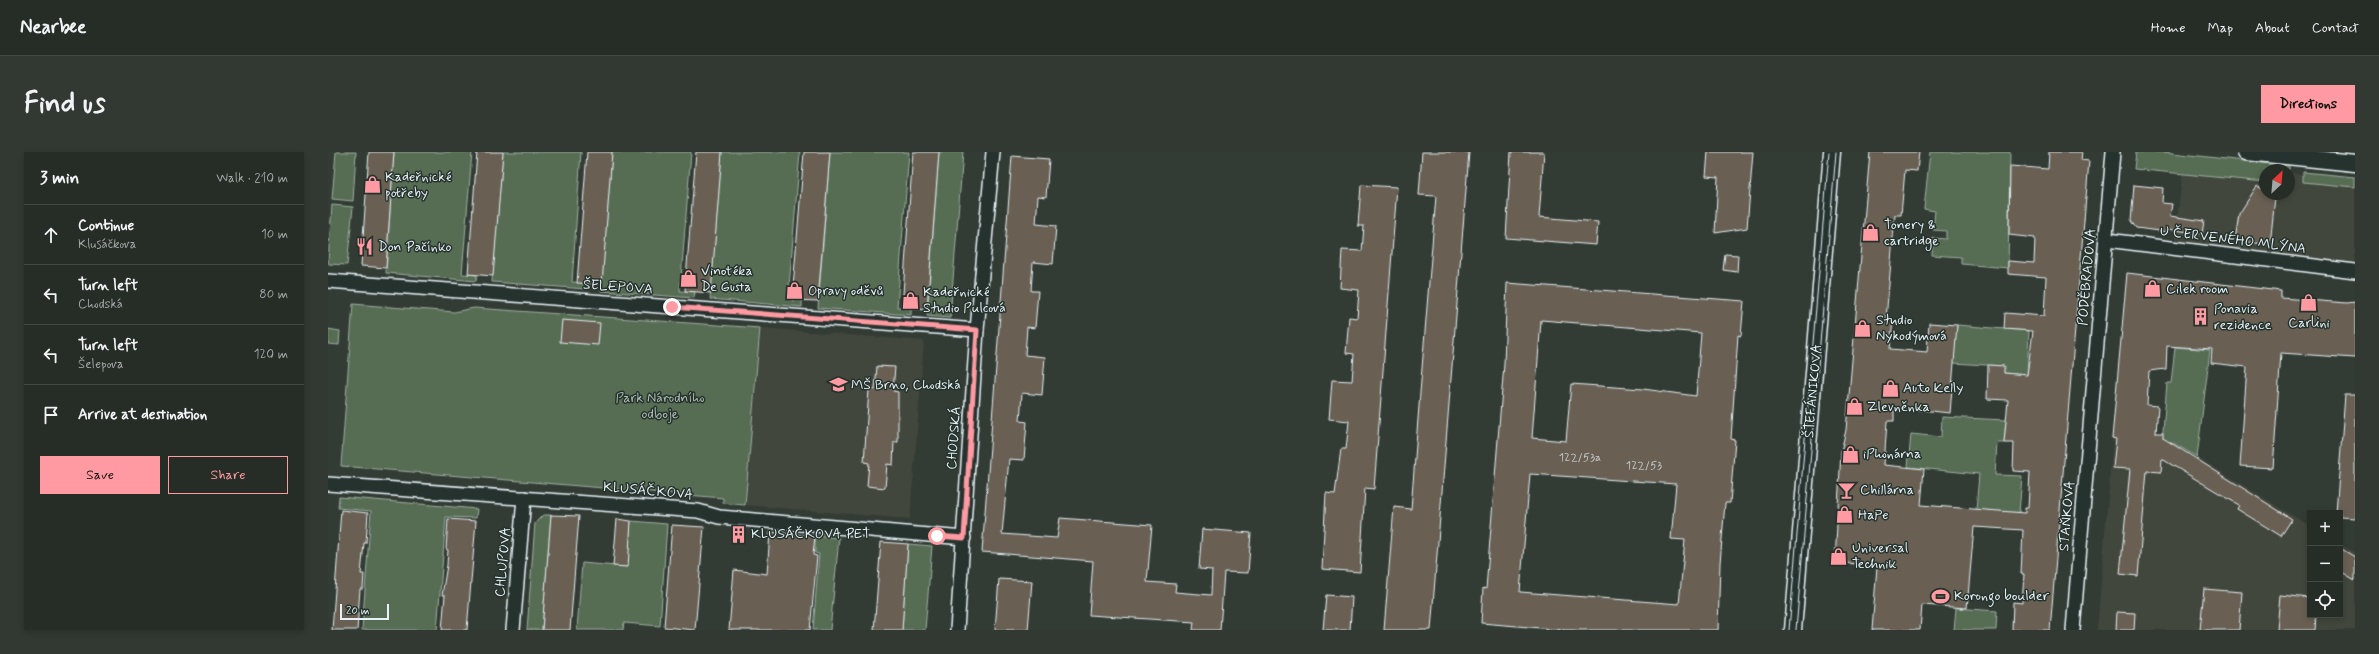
<!DOCTYPE html>
<html lang="en">
<head>
<meta charset="utf-8">
<style>
  body { margin:0; font-family:Mynerve,sans-serif; background:#323933; color:#f1f3f6 }
  .controls { position:absolute; right:12px; bottom:12px; display:grid; overflow:hidden; border-radius:0px; box-shadow:0 2px 6px #0003 }
  .controls button { width:36px; height:36px; display:grid; place-items:center; padding:0; border:0; border-bottom:1px solid #424944; background:#262d27; color:#f1f3f6; font:20px sans-serif }
  .compass { position:absolute; left:1931px; top:12px; width:36px; height:36px; border-radius:50%; background:#262d27; box-shadow:0 2px 6px #0003; rotate:26deg }
  .scale { position:absolute; left:12px; bottom:10px; width:49px; box-sizing:border-box; padding-left:4px; border:2px solid #e8f1f8; border-top:0; font-size:11px; line-height:14px; white-space:nowrap; color:#e8f1f8; -webkit-text-stroke:3px #26332d; paint-order:stroke }
  .stop { position:absolute; width:12px; height:12px; margin:-9px; border:3px solid #ff9aa2; border-radius:50%; background:#fff }
  .stop.end { background:#ff9aa2; border-color:#fff; box-shadow:0 1px 4px #0008 }
  .list { margin:0; padding:0; list-style:none }
  h2 { display:flex; justify-content:space-between; align-items:center; height:52px; margin:0; padding:0 16px; font-size:17px }
  h2 small { font-size:13px; font-weight:400; color:#a4a8a7 }
  .list li { display:grid; grid-template-columns:26px 1fr auto; gap:12px; align-items:center; box-sizing:border-box; height:60px; padding:0 16px; border-top:1px solid #424944 }
  .list b { display:block; font-size:15px; white-space:nowrap }
  .list p { margin:0; font-size:13px; white-space:nowrap; color:#a4a8a7 }
  .list em { font-size:13px; font-style:normal; color:#a4a8a7 }
  .actions { display:flex; gap:8px; padding:12px 16px }
  .actions a { flex:1; padding:9px 0; border:1px solid #ff9aa2; border-radius:0px; text-align:center; font-size:14px; color:#ff9aa2 }
  .actions .main { background:#ff9aa2; color:#111 }
  .icon { flex:none; width:22px; height:22px; fill:none; stroke:currentColor; stroke-width:2; stroke-linecap:round; stroke-linejoin:round }
  .map { position:relative; flex:none; width:2027px; height:478px; overflow:hidden; border-radius:0px }
  header { display:flex; align-items:center; gap:24px; box-sizing:border-box; height:56px; padding:0 20px; background:#262d27; border-bottom:1px solid #424944 }
  header strong { font-size:19px }
  nav { display:flex; gap:22px; margin-inline-start:auto; font-size:14px }
  .intro { display:flex; align-items:center; justify-content:space-between; box-sizing:border-box; height:96px; padding:0 24px }
  h1 { margin:0; font-size:28px }
  .button { padding:10px 18px; border-radius:0px; background:#ff9aa2; color:#111; font-size:14px; font-weight:700 }
  main { display:flex; gap:24px; padding:0 24px }
  aside { flex:1; background:#262d27; border-radius:0px; box-shadow:0 2px 6px #0003 }
  .map>svg:first-child { display:block }
</style>
</head>
<body>
<header>
<strong>Nearbee</strong>
<nav><a>Home</a><a>Map</a><a>About</a><a>Contact</a></nav>
</header>
<div class="intro"><h1>Find us</h1><a class="button">Directions</a></div>
<main>
<aside>
<h2>3 min<small>Walk · 210 m</small></h2>
<ul class="list">
<li><svg class="icon" aria-label="ahead" viewBox="0 0 24 24"><path d="M12 20V5M6 11l6-6 6 6"/></svg><div><b>Continue</b><p>Klusáčkova</p></div><em>10 m</em></li>
<li><svg class="icon" aria-label="left" viewBox="0 0 24 24"><path d="M17 20v-9H6M10 6l-5 5 5 5"/></svg><div><b>Turn left</b><p>Chodská</p></div><em>80 m</em></li>
<li><svg class="icon" aria-label="left" viewBox="0 0 24 24"><path d="M17 20v-9H6M10 6l-5 5 5 5"/></svg><div><b>Turn left</b><p>Šelepova</p></div><em>120 m</em></li>
<li><svg class="icon" aria-label="arrive" viewBox="0 0 24 24"><path d="M6 21V4h12l-3 4 3 4H6"/></svg><div><b>Arrive at destination</b></div></li>
</ul>
<div class="actions"><a class="main">Save</a><a>Share</a></div>
</aside>
<div class="map">
<svg width="2027" height="478" viewBox="0 0 2027 478">
  <rect width="100%" height="100%" fill="#333c34"/>
  <filter id="ink" filterUnits="userSpaceOnUse"><feTurbulence type="fractalNoise" baseFrequency=".025" numOctaves="2"/><feDisplacementMap in="SourceGraphic" scale="8" xChannelSelector="R" yChannelSelector="G"/><feConvolveMatrix kernelMatrix="1 2 1 2 8 2 1 2 1" color-interpolation-filters="sRGB"/></filter>
  <g filter="url(#ink)">
    <g fill="#43473d">
      <path d="M1856,7L1937,18V42H1961V21L2027,27V113L1847,91Z"/>
      <path d="M432,176L596,189L582,367L417,353Z"/>
      <path d="M1785,287L1847,292L1982,374V463H2012V392L2027,401V478H1769Z"/>
    </g>
    <g fill="#566d52" stroke="#9fafa5">
      <path d="M8,0H28L25,49L4,47Z"/>
      <path d="M66,0H144L134,122L149,123L148,129L58,121Z"/>
      <path d="M175,0H253L244,130L258,131V137L164,130Z"/>
      <path d="M284,0H363L352,139L367,140L366,146L273,139Z"/>
      <path d="M394,0H472L460,147L474,148V155L382,147Z"/>
      <path d="M502,0H581L569,155L583,156V163L490,156Z"/>
      <path d="M611,0H635L622,166L599,164Z"/>
      <path d="M1602,0H1682L1680,116L1633,112V105L1604,103L1605,86L1618,87V79L1605,78L1607,59L1596,57Z"/>
      <path d="M1808,0H1835L1961,14V18H1937V30L1806,17Z"/>
      <path d="M1975,20L2027,25V35L1975,30Z"/>
      <path d="M4,53L25,55L19,113L1,112L0,110Z"/>
      <path d="M25,152L126,160L146,156L432,176L417,353L395,351V346L13,314Z"/>
      <path d="M1629,173L1701,179L1699,223L1676,221L1675,214L1625,211Z"/>
      <path d="M0,177L12,179L11,193L0,192Z"/>
      <path d="M1847,195L1882,198L1869,305L1847,292L1834,291L1839,231H1843Z"/>
      <path d="M1614,265L1678,268L1676,291H1669L1667,323L1694,324L1691,361L1648,358L1651,322L1580,315L1583,282L1613,285Z"/>
      <path d="M11,345L149,357L148,366L118,365L109,478H34L43,359L10,356Z"/>
      <path d="M215,363H223L214,478H199L207,371Z"/>
      <path d="M303,369L339,372L332,474L296,471L295,478H249L254,411L299,415Z"/>
      <path d="M487,384L511,386L502,478H485L491,402L487,401Z"/>
      <path d="M580,392L604,394L597,478H574Z"/>
      <path d="M1628,456L1669,459L1668,478H1626Z"/>
    </g>
    <g fill="#696052" stroke="#e8f1f8" fill-rule="evenodd">
      <path d="M41,0H66L58,116L33,114Z"/>
      <path d="M149,0H175L165,124L140,122Z"/>
      <path d="M259,0H284L274,132L249,131Z"/>
      <path d="M368,0H394L383,141L357,139Z"/>
      <path d="M476,0H502L490,149L464,148Z"/>
      <path d="M585,0H611L599,158L574,156Z"/>
      <path d="M1094,0H1141L1103,478H1056L1066,355L1083,357L1092,241L1108,44L1091,43Z"/>
      <path d="M1183,0H1216L1211,65L1270,70L1268,93L1178,86Z"/>
      <path d="M1380,0H1425L1419,76L1387,81L1390,25L1378,24Z"/>
      <path d="M1542,0H1591L1589,19L1577,18L1573,63H1567L1558,167L1565,168L1562,197L1599,200L1601,171L1629,173L1622,261L1573,256V259H1566V269H1559L1556,313L1596,317L1593,353L1697,361V356H1700L1702,320L1685,319L1686,291H1676L1680,248L1659,247L1660,213L1676,214V221L1699,223L1705,179L1676,177L1677,161L1716,164L1718,125L1680,122V109L1706,111L1707,86L1681,83L1682,14L1720,17L1721,0H1754L1753,8L1761,9L1722,478H1684L1685,450L1694,451L1696,422H1693L1695,378L1646,375L1639,456L1594,453L1592,478H1544L1549,414L1507,410L1513,299L1518,278Z"/>
      <path d="M684,4L721,7L718,45L710,44L708,72L728,74L725,112L705,110L703,139H710L707,176L699,175L697,203L717,205L714,243L694,241L692,269L699,270L696,308L681,307L674,382L729,386L732,366L824,373L819,430L848,432L847,440L883,443L884,418L871,417L874,377L923,381L920,421L896,420L892,478H865L866,470L761,463L765,409L654,400Z"/>
      <path d="M1033,33L1069,35L1046,337L1037,336L1032,420L994,417L998,341L1007,342L1013,297H1018L1021,269L1001,267L1004,228L1024,229L1026,202L1018,201L1021,165L1029,166L1031,138L1012,136L1014,98L1034,99L1036,74H1030Z"/>
      <path d="M1806,33L1835,36L1834,51L1844,52L1842,64L1876,69L1874,82L1840,77V80L1808,76L1803,69Z"/>
      <path d="M1929,34L1937,39V42L1947,45L1942,93L1907,88L1911,62Z"/>
      <path d="M1397,102L1410,103L1409,120L1395,118Z"/>
      <path d="M1799,121L1953,139V146L2019,151L2027,150V206L1953,201L1945,316L1912,314L1919,215L1883,211L1884,197L1839,194L1838,217L1821,219L1819,253L1830,254L1828,281H1835V286L1964,367L1953,384L1909,357L1911,353L1834,307L1833,320L1819,319L1810,424L1792,422L1802,317L1785,316L1788,287L1784,286Z"/>
      <path d="M1179,131L1416,149L1413,184L1410,183L1403,287L1407,288L1402,351H1397L1392,411L1390,478H1237L1153,471L1155,436L1158,437L1176,212ZM1213,168L1373,181L1368,244L1315,237L1243,232L1238,289L1204,286ZM1202,322L1348,332L1343,387L1357,388L1351,452L1192,440Z"/>
      <path d="M234,168L272,171L270,193L232,190Z"/>
      <path d="M549,214L567,215L565,239L570,240V290H566L565,313L559,312L557,336L539,334L541,311L536,310L541,237L547,238Z"/>
      <path d="M2017,243H2027V366L2012,365V361H2008Z"/>
      <path d="M13,358L40,361L38,391H36L33,422H36L35,437H32L29,478H4Z"/>
      <path d="M223,363L251,364L242,478H214Z"/>
      <path d="M120,367L148,369L139,478H114L117,443H114L119,413L120,398L118,397Z"/>
      <path d="M289,367L303,369L300,415L285,414Z"/>
      <path d="M344,373L376,375L367,478L336,475Z"/>
      <path d="M442,380L487,384L485,403L489,404L482,478H401L406,418L439,422Z"/>
      <path d="M553,390L580,392L574,478H546Z"/>
      <path d="M2012,396L2027,405V428L2012,419Z"/>
      <path d="M671,427L704,429L700,478H667Z"/>
      <path d="M1876,437L1914,440L1911,478H1872Z"/>
      <path d="M998,443L1024,445L1022,478H995Z"/>
      <path d="M1952,443L1982,446V463H1988L1987,478H1949Z"/>
      <path d="M1789,460L1807,461L1806,478H1788Z"/>
    </g>
    <g fill="none" stroke-linecap="round" stroke-linejoin="round">
      <defs>
        <g id="minor">
          <path d="M1779,88L2027,119"/>
          <path d="M0,129L649,178"/>
          <path d="M0,332L370,359L391,365L636,386"/>
          <path d="M185,478L196,346"/>
          <path d="M629,478L649,178L665,0"/>
          <path d="M1745,478L1785,0"/>
        </g>
        <g id="tertiary">
          <path d="M1918,0L2027,11"/>
          <path d="M1465,478L1504,0"/>
        </g>
      </defs>
      <use href="#minor" stroke="#e8f1f8" stroke-width="16"/>
      <use href="#tertiary" stroke="#e8f1f8" stroke-width="19"/>
      <use href="#minor" stroke="#26332d" stroke-width="13"/>
      <use href="#tertiary" stroke="#26332d" stroke-width="16"/>
      <g stroke="#e8f1f8" stroke-width="1">
        <path d="M1461,478L1501,0"/>
        <path d="M1468,478L1508,0"/>
      </g>
    </g>
  </g>
  <g fill="none" stroke-linecap="round" stroke-linejoin="round" filter="url(#ink)">
    <path stroke="#ff9aa2" stroke-width="5" d="M344,155L649,178L636,386L609,384"/>
  </g>
  <defs>
    <symbol id="shop-bare" viewBox="-9 -9 18 18"><path d="M-5-2.5h2.3a2.7 3.5 0 0 1 5.4 0H5L5.5 6h-11ZM-1.5-2.5h3a1.5 2.3 0 0 0-3 0Z" fill="#ff9aa2" stroke="#26332d" stroke-width="2.5" paint-order="stroke"/></symbol>
    <symbol id="restaurant-bare" viewBox="-9 -9 18 18"><path d="M-5-6h1v4h1v-4h1v4h1v-4h1v5L-1.5 .5V6h-2V.5L-5-1ZM5-6V6H3V1.5H1.5Q1.5-4 5-6Z" fill="#ff9aa2" stroke="#26332d" stroke-width="2.5" paint-order="stroke"/></symbol>
    <symbol id="building-bare" viewBox="-9 -9 18 18"><path d="M-4-6H4V6H1V3H-1V6H-4ZM-2.5-4.3h1.7v1.8h-1.7ZM.8-4.3h1.7v1.8H.8ZM-2.5-1h1.7V.8h-1.7ZM.8-1h1.7V.8H.8Z" fill="#ff9aa2" stroke="#26332d" stroke-width="2.5" paint-order="stroke"/></symbol>
    <symbol id="school-bare" viewBox="-9 -9 18 18"><path d="M0-5L7-2L0 1L-7-2ZM-4 1L0 2.5L4 1V4Q0 6-4 4Z" fill="#ff9aa2" stroke="#26332d" stroke-width="2.5" paint-order="stroke"/></symbol>
    <symbol id="bar-bare" viewBox="-9 -9 18 18"><path d="M-6-5H6L.8 .8V4.5H3.5V6h-7V4.5H-.8V.8Z" fill="#ff9aa2" stroke="#26332d" stroke-width="2.5" paint-order="stroke"/></symbol>
    <symbol id="stadium-bare" viewBox="-9 -9 18 18"><path d="M0-5a6.5 5 0 1 0 0 10a6.5 5 0 1 0 0-10ZM-3.5-1.8h7v3.6h-7Z" fill="#ff9aa2" stroke="#26332d" stroke-width="2.5" paint-order="stroke"/></symbol>
  </defs>
  <g fill-rule="evenodd">
    <use href="#shop-bare" x="32" y="20" width="25" height="25"/>
    <use href="#shop-bare" x="1530" y="68" width="25" height="25"/>
    <use href="#restaurant-bare" x="24" y="82" width="25" height="25"/>
    <use href="#shop-bare" x="348" y="114" width="25" height="25"/>
    <use href="#shop-bare" x="1812" y="124" width="25" height="25"/>
    <use href="#shop-bare" x="454" y="126" width="25" height="25"/>
    <use href="#shop-bare" x="570" y="136" width="25" height="25"/>
    <use href="#shop-bare" x="1968" y="138" width="25" height="25"/>
    <use href="#building-bare" x="1860" y="152" width="25" height="25"/>
    <use href="#shop-bare" x="1522" y="164" width="25" height="25"/>
    <use href="#school-bare" x="498" y="220" width="25" height="25"/>
    <use href="#shop-bare" x="1550" y="224" width="25" height="25"/>
    <use href="#shop-bare" x="1514" y="242" width="25" height="25"/>
    <use href="#shop-bare" x="1510" y="290" width="25" height="25"/>
    <use href="#bar-bare" x="1506" y="326" width="25" height="25"/>
    <use href="#shop-bare" x="1504" y="350" width="25" height="25"/>
    <use href="#building-bare" x="398" y="370" width="25" height="25"/>
    <use href="#shop-bare" x="1498" y="392" width="25" height="25"/>
    <use href="#stadium-bare" x="1600" y="432" width="25" height="25"/>
  </g>
  <g text-anchor="middle" dominant-baseline="central" stroke-width="3" stroke-linejoin="round" paint-order="stroke">
    <g font-size="12" fill="#c8cdce">
      <text x="1252" y="306">122/53a</text>
      <text x="1316" y="314">122/53</text>
    </g>
    <g font-size="14" fill="#e8f1f8" stroke="#26332d" text-anchor="start">
      <text x="57" y="25">Kadeřnické<tspan x="57" dy="16">potřeby</tspan></text>
      <text x="1556" y="73">Tonery &amp;<tspan x="1556" dy="16">cartridge</tspan></text>
      <text x="50" y="95">Don Pačínko</text>
      <text x="373" y="119">Vinotéka<tspan x="373" dy="16">De Gusta</tspan></text>
      <text x="1838" y="137">Cilek room</text>
      <text x="480" y="139">Opravy oděvů</text>
      <text x="595" y="140">Kadeřnické<tspan x="595" dy="16">Studio Pulcová</tspan></text>
      <text x="1886" y="157">Ponavia<tspan x="1886" dy="16">rezidence</tspan></text>
      <text x="1548" y="168">Studio<tspan x="1548" dy="16">Nykodýmová</tspan></text>
      <text x="1981" y="171" text-anchor="middle">Carlini</text>
      <text x="523" y="233">MŠ Brno, Chodská</text>
      <text x="1575" y="236">Auto Kelly</text>
      <text x="1539" y="255">Zlevněnka</text>
      <text x="1535" y="302">iPhonárna</text>
      <text x="1532" y="338">Chillárna</text>
      <text x="1530" y="363">HaPe</text>
      <text x="423" y="382">KLUSÁČKOVA PET</text>
      <text x="1524" y="396">Universal<tspan x="1524" dy="16">Technik</tspan></text>
      <text x="1626" y="444">Korongo boulder</text>
    </g>
    <g font-size="14" fill="#e8f1f8" stroke="#26332d">
      <text transform="translate(1905 88) rotate(7)">U ČERVENÉHO MLÝNA</text>
      <text transform="translate(1759 125) rotate(-85)">PODĚBRADOVA</text>
      <text transform="translate(290 135) rotate(4)">ŠELEPOVA</text>
      <text transform="translate(1485 239) rotate(-85)">ŠTEFÁNIKOVA</text>
      <text transform="translate(626 286) rotate(-86)">CHODSKÁ</text>
      <text transform="translate(320 339) rotate(5)">KLUSÁČKOVA</text>
      <text transform="translate(1739 364) rotate(-85)">STAŇKOVA</text>
      <text transform="translate(175 410) rotate(-85)">CHLUPOVA</text>
    </g>
    <g font-size="14" fill="#aebcb6" stroke="#26332d">
      <text x="332" y="246">Park Národního<tspan x="332" dy="16">odboje</tspan></text>
    </g>
  </g>
</svg>
<div class="controls">
<button>+</button>
<button>−</button>
<button><svg class="icon" aria-label="locate" viewBox="0 0 24 24"><circle cx="12" cy="12" r="6"/><path d="M12 2v4M12 18v4M2 12h4M18 12h4"/></svg></button>
</div>
<svg class="compass" viewBox="-18 -18 36 36"><path d="M0-13l5 13h-10z" fill="#e53935"/><path d="M0 13l5-13h-10z" fill="#a4a8a7"/></svg>
<div class="scale">20 m</div>
<div class="stop" style="left:609px;top:384px"></div>
<div class="stop end" style="left:344px;top:155px"></div>
</div>
</main>
</body>
</html>
